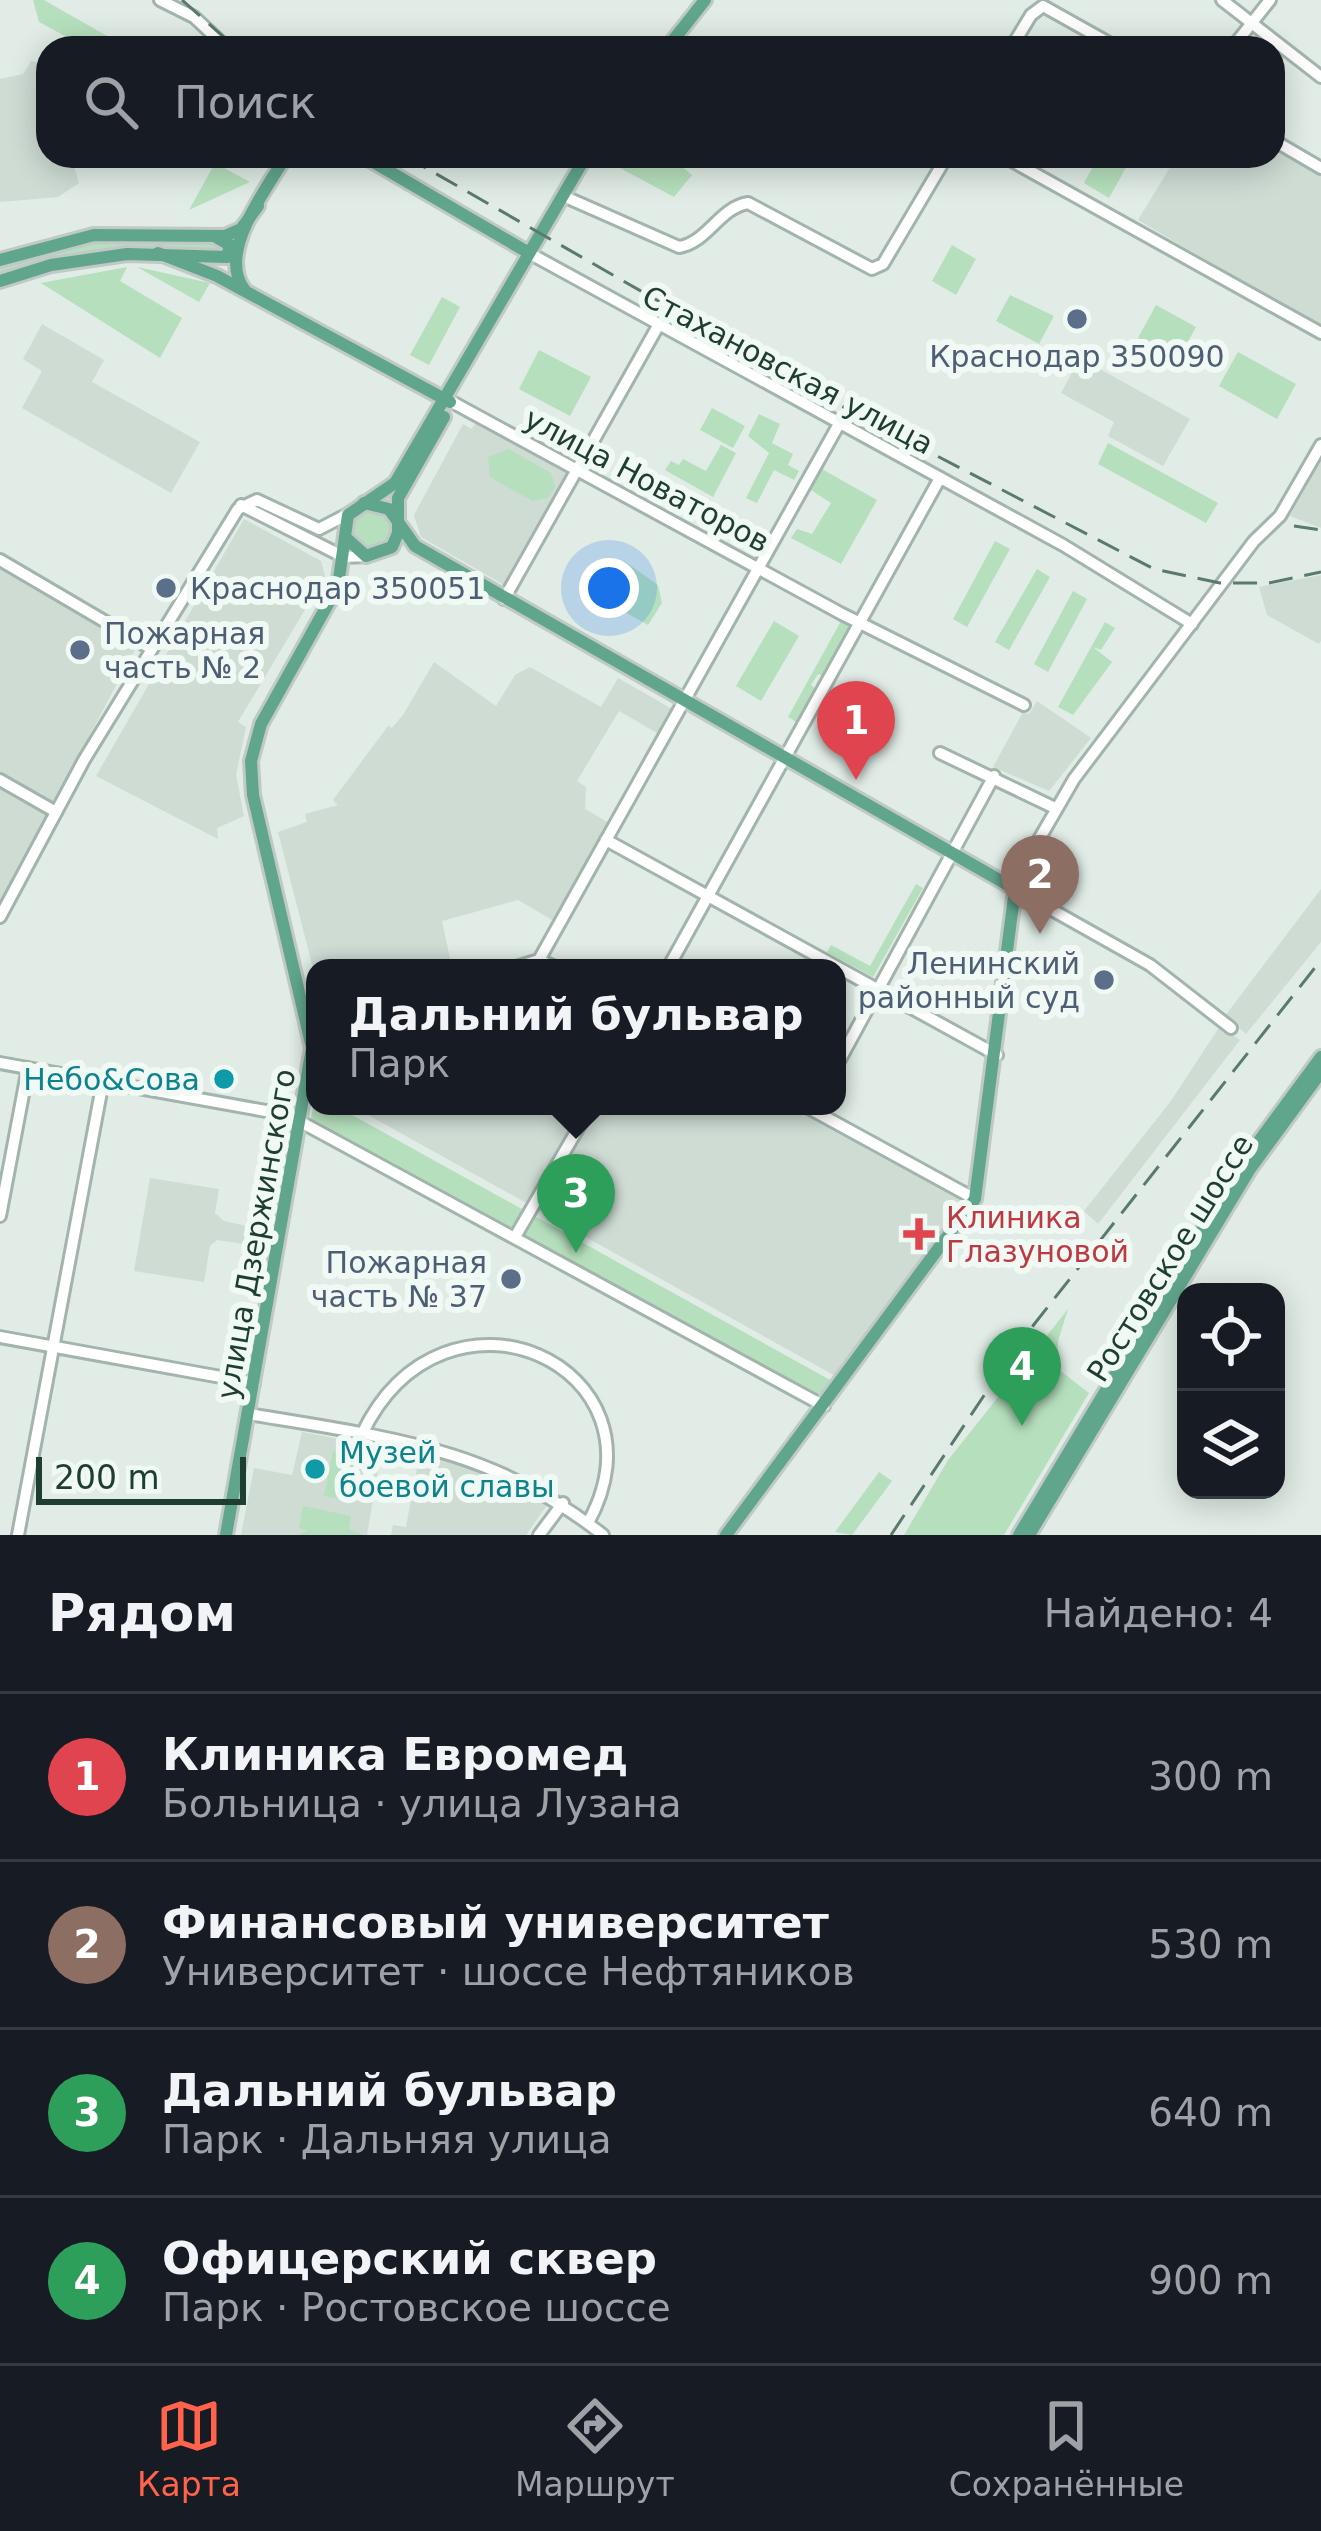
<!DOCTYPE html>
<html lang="ru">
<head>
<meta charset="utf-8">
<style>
  body { margin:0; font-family:"DejaVu Sans",sans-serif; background:#20242c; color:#f1f3f6 }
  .controls { position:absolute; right:36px; bottom:36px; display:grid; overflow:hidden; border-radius:24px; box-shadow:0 6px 30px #0003 }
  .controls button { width:108px; height:108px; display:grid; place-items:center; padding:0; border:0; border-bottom:3px solid #363941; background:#171b24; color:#f1f3f6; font:60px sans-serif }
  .scale { position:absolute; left:36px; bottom:30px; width:210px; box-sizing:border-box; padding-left:12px; border:6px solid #1f3e32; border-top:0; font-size:33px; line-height:42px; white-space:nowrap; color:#1f3e32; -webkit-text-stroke:9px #f0f9f4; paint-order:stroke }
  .you { position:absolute; left:609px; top:588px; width:42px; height:42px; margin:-30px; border:9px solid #fff; border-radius:50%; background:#1a73e8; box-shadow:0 0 0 18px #1a73e833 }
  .badge { display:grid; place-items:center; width:78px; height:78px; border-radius:50%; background:#ff634b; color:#fff; font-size:39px; font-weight:700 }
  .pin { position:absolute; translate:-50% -99px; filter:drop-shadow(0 3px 6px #0008) }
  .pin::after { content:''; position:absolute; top:63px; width:42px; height:36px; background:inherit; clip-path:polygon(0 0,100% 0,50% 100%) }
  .popup { position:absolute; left:306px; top:959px; width:540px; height:156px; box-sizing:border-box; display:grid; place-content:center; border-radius:24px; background:#171b24; filter:drop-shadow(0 3px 9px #0005); font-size:39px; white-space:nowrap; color:#9ea1a6 }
  .popup b { font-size:45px; color:#f1f3f6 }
  .popup::after { content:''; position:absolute; left:50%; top:100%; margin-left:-24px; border:24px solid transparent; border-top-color:#171b24 }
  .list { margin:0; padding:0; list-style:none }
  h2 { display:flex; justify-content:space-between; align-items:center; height:156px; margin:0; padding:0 48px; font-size:51px }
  h2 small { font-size:39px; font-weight:400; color:#9ea1a6 }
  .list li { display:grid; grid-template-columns:78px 1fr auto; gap:36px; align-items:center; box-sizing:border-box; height:168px; padding:0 48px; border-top:3px solid #363941 }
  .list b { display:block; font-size:45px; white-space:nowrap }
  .list p { margin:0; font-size:39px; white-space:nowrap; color:#9ea1a6 }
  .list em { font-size:39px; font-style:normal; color:#9ea1a6 }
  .icon { flex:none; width:66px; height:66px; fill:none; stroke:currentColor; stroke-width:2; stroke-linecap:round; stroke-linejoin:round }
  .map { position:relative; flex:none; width:1321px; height:1535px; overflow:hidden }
  .search { position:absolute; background:#171b24; box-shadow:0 6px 30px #0003; left:36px; right:36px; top:36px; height:132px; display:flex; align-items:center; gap:30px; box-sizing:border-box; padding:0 42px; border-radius:36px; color:#9ea1a6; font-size:45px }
  .sheet { height:828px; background:#171b24 }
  nav { display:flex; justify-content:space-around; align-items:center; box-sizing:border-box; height:168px; border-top:3px solid #363941; background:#171b24; font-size:33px; color:#9ea1a6 }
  nav a { display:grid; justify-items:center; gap:6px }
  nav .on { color:#ff634b }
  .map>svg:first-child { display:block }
</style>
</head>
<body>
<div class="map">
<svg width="1321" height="1535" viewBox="0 0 1321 1535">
  <rect width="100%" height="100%" fill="#e0ece5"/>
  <g fill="#cedcd4">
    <path d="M31,61L44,63L48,77V156H71L79,183L58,197L0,202V79L23,74Z"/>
    <path d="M1273,147L1321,175V327L1138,220L1177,156H1273Z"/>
    <path d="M42,324L104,360L92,382L200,442L171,493L22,408L42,371L23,359Z"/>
    <path d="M1080,358L1190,419L1163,466L1108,436L1114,422L1061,393Z"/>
    <path d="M477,422L570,473L504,585L421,537L414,515L463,424L471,429Z"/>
    <path d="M1321,460V528L1290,516Z"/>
    <path d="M244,519L321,561L325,576L238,722L246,727L236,775L244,816L217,828L218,839L96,776Z"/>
    <path d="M0,565L138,644L0,904Z"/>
    <path d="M1321,575V641L1319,644L1267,615L1259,587Z"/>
    <path d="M434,662L496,706L515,675L530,667L601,707L618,678L672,709L657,733L619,711L577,781L586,787L585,809L611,824L554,921L518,900L442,921L452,968H315V976L278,832L307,822L305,814L338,805L333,800L388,726L392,728L403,715Z"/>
    <path d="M1037,701L1091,738L1049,791L993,767L1023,712L1029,714Z"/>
    <path d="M1321,889V942L1246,1034L1225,1016Z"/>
    <path d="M1220,1026L1240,1040L1098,1224L1084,1211L1171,1101Z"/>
    <path d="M352,1106H581L528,1204Z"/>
    <path d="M587,1106H812L959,1188L973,1184L969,1199L839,1378L530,1206Z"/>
    <path d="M150,1178L219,1189L215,1213L224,1221L260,1229L258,1246L217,1240L210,1246L204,1282L134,1271Z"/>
    <path d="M302,1432L382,1447L367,1535H241L254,1468L292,1475Z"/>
    <path d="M420,1452L493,1474L549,1502L526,1535H391L393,1525L406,1527Z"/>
  </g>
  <g fill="#b6e0bd">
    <path d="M33,0H44L128,48H87L39,22Z"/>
    <path d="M628,156H669L692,175L674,197L618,167Z"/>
    <path d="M1099,156L1128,164L1109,198L1084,183Z"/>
    <path d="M215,163L250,182L189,210Z"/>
    <path d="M108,240L225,245L224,254L110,249L0,275V265Z"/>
    <path d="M952,245L976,259L956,295L932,281Z"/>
    <path d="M127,267L120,281L182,318L160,358L41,283Z"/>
    <path d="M137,267L210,283L199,302Z"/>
    <path d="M1010,295L1054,316L1039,344L996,321Z"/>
    <path d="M442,297L460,307L429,365L410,355Z"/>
    <path d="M1156,305L1196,327L1178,360L1138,338Z"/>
    <path d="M539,350L591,377L570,416L519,389Z"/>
    <path d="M1238,352L1296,384L1277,419L1219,386Z"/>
    <path d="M712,408L745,426L733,448L700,430Z"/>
    <path d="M759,414L780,424L772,443L793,454L788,465L799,471L794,480L774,470L757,503L746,498L769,453L748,436Z"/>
    <path d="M1108,443L1218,503L1206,523L1098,464Z"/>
    <path d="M721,445L736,453L713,497L665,470L671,461L679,465L683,459L706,471Z"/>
    <path d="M509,449L551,473L555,486L548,498L532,501L490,477L488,457Z"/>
    <path d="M820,468L877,500L841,564L791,538L797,529L812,534L831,503L811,490Z"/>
    <circle cx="371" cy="530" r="20"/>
    <path d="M995,541L1010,549L967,627L953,619Z"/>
    <path d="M624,561L658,585L662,603L648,625L598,597L608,568Z"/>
    <path d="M1037,569L1050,577L1009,650L995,642Z"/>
    <path d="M1073,591L1087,599L1048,672L1034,664Z"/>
    <path d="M774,621L799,636L761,701L736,686Z"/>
    <path d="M841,621L851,627L823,676L818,674L811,685L816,689L798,723L788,717Z"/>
    <path d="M1105,622L1115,628L1101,650L1093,647L1112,662L1073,715L1058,707Z"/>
    <path d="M916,884L923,888L873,977L827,952L831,945L870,966Z"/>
    <path d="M315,1099V1106H336L832,1381L819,1399L316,1124L311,1117Z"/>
    <path d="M1068,1309L1058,1341V1369L1089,1393L1004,1535H904L948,1460Z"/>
    <path d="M333,1451L355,1455L346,1500L324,1496Z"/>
    <path d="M879,1472L892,1481L852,1535L835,1532Z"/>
    <path d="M303,1506L351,1516L349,1529L363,1535H297L308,1531L299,1528Z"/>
  </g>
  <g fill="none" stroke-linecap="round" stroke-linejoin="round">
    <defs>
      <g id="minor">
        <path d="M160,0L194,17L227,48"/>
        <path d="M1222,0L1321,77"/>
        <path d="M1011,48L1031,15L1043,6L1118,48"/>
        <path d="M1232,48L1270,0"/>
        <path d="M1273,140L1321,168"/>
        <path d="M1003,156L1321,333"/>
        <path d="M570,199L679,247C708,242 719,208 748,203L872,269L883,264L947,156"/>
        <path d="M529,253L1063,545L1192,624"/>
        <path d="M452,402L842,614L1024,705"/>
        <path d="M241,505L344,557L366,556"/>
        <path d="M0,560L150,648"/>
        <path d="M504,599L658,326"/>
        <path d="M940,753L1055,808"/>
        <path d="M0,780L56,812"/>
        <path d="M606,840L997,1055"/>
        <path d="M0,917L84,760L238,509L257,500L319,529L348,514"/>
        <path d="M539,960L839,424"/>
        <path d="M513,968L539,960L558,968"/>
        <path d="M668,968L940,478"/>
        <path d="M1231,1028L1150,965L1015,889V881L1074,779L1254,541L1280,516L1321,445"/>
        <path d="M0,1063L288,1115L824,1406"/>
        <path d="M837,1065L994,776"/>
        <path d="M805,1106L975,1199"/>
        <path d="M0,1216L28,1068"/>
        <path d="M515,1237L591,1106"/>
        <path d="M0,1337L254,1383"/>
        <path d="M249,1414C385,1437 492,1447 603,1535"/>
        <path d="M362,1434C445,1261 674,1367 588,1523"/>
        <path d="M18,1535L103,1081"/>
        <path d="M539,1535L563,1503"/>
      </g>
      <g id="major">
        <path d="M667,48L705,0"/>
        <path d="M363,156L529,253"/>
        <path d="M158,253L217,276L450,402"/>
        <path d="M0,260L94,235L225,236L241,229L258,206"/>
        <path d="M0,281L51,265L127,254L227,257L230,245L216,237"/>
        <path d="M244,289C217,252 266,190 286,156"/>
        <path d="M364,503L389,509L415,546L1015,889L975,1199L726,1535"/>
        <path d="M346,538L366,556L392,547L398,533V498L444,417"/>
        <path d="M226,1535L312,1048L253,795L251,761L261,724L338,586L348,515L395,483L586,156"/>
        <path d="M1019,1535L1242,1164L1321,1057"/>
        <path d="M1029,1535L1250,1169L1321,1072"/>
      </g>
    </defs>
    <use href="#minor" stroke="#a2b4ac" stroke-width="16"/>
    <use href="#major" stroke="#c0c9c6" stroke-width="18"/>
    <use href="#minor" stroke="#fff" stroke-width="10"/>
    <use href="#major" stroke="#60a68c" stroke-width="12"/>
    <g stroke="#597a6d" stroke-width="3" stroke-dasharray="24 12" stroke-linecap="butt">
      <path d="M182,0L236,48"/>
      <path d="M405,156L847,409L1154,569L1220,583H1269L1321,572"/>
      <path d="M1294,526L1321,530"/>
      <path d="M891,1535L1017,1346L1321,960"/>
    </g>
  </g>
  <g fill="#5c6f8a" stroke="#f0f9f4" stroke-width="4.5">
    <circle cx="1077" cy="319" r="12"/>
    <circle cx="166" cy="588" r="12"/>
    <circle cx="80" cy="650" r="12"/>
    <circle cx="1104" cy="980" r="12"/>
    <circle cx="511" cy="1279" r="12"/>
  </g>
  <g fill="#0f9aa8" stroke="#f0f9f4" stroke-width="4.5">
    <circle cx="224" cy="1079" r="12"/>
    <circle cx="315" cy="1469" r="12"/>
  </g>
  <path fill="#e0444e" stroke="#f0f9f4" stroke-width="4.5" d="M913 1216h12v12h12v12h-12v12h-12v-12h-12v-12h12z"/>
  <g text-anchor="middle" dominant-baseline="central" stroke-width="12" stroke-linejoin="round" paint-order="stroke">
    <g font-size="30" fill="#4e5e75" stroke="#f0f9f4" text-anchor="start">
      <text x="1077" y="356" text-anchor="middle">Краснодар 350090</text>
      <text x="190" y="588">Краснодар 350051</text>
      <text x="104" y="633">Пожарная<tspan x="104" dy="34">часть № 2</tspan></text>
      <text x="1080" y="963" text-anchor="end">Ленинский<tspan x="1080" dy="34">районный суд</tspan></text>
      <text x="487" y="1262" text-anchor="end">Пожарная<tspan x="487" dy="34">часть № 37</tspan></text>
    </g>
    <g font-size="30" fill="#1f3e32" stroke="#f0f9f4">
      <text transform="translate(788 370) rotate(28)">Стахановская улица</text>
      <text transform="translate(647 480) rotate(28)">улица Новаторов</text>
      <text transform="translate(256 1234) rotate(-80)">улица Дзержинского</text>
      <text transform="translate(1170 1258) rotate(-58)">Ростовское шоссе</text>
    </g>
    <g font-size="30" fill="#0d838f" stroke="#f0f9f4" text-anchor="end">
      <text x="200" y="1079">Небо&amp;Сова</text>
      <text x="339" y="1452" text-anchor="start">Музей<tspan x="339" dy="34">боевой славы</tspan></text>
    </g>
    <g font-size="30" fill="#be3a42" stroke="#f0f9f4" text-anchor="start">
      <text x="946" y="1217">Клиника<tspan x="946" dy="34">Глазуновой</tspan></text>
    </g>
  </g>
</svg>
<div class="controls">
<button><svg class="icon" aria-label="locate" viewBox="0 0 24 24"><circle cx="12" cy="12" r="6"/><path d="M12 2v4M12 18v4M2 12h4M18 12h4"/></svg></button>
<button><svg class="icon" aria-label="layers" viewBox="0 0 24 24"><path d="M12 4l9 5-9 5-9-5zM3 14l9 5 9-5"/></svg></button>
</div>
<div class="scale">200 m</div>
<div class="you"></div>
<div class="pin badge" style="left:856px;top:780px;background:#e0444e">1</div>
<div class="pin badge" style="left:1040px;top:934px;background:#8d6e63">2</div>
<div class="pin badge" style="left:576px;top:1253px;background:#2e9e5b">3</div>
<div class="popup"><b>Дальний бульвар</b>Парк</div>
<div class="pin badge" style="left:1022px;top:1426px;background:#2e9e5b">4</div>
<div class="search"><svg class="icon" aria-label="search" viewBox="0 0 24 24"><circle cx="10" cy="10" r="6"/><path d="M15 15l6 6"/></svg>Поиск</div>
</div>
<section class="sheet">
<h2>Рядом<small>Найдено: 4</small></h2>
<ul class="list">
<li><span class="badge" style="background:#e0444e">1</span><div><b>Клиника Евромед</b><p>Больница · улица Лузана</p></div><em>300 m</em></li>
<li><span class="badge" style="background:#8d6e63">2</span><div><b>Финансовый университет</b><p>Университет · шоссе Нефтяников</p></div><em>530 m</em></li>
<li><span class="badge" style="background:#2e9e5b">3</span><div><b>Дальний бульвар</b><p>Парк · Дальняя улица</p></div><em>640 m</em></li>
<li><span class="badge" style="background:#2e9e5b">4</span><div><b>Офицерский сквер</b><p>Парк · Ростовское шоссе</p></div><em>900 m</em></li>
</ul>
</section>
<nav>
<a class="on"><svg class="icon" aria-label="map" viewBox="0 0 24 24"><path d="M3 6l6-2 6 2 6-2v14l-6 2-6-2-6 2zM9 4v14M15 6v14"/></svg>Карта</a>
<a><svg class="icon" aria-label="directions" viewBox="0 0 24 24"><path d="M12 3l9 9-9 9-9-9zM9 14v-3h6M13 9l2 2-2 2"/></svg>Маршрут</a>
<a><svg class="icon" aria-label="saved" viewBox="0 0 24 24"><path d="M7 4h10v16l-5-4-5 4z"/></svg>Сохранённые</a>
</nav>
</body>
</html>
